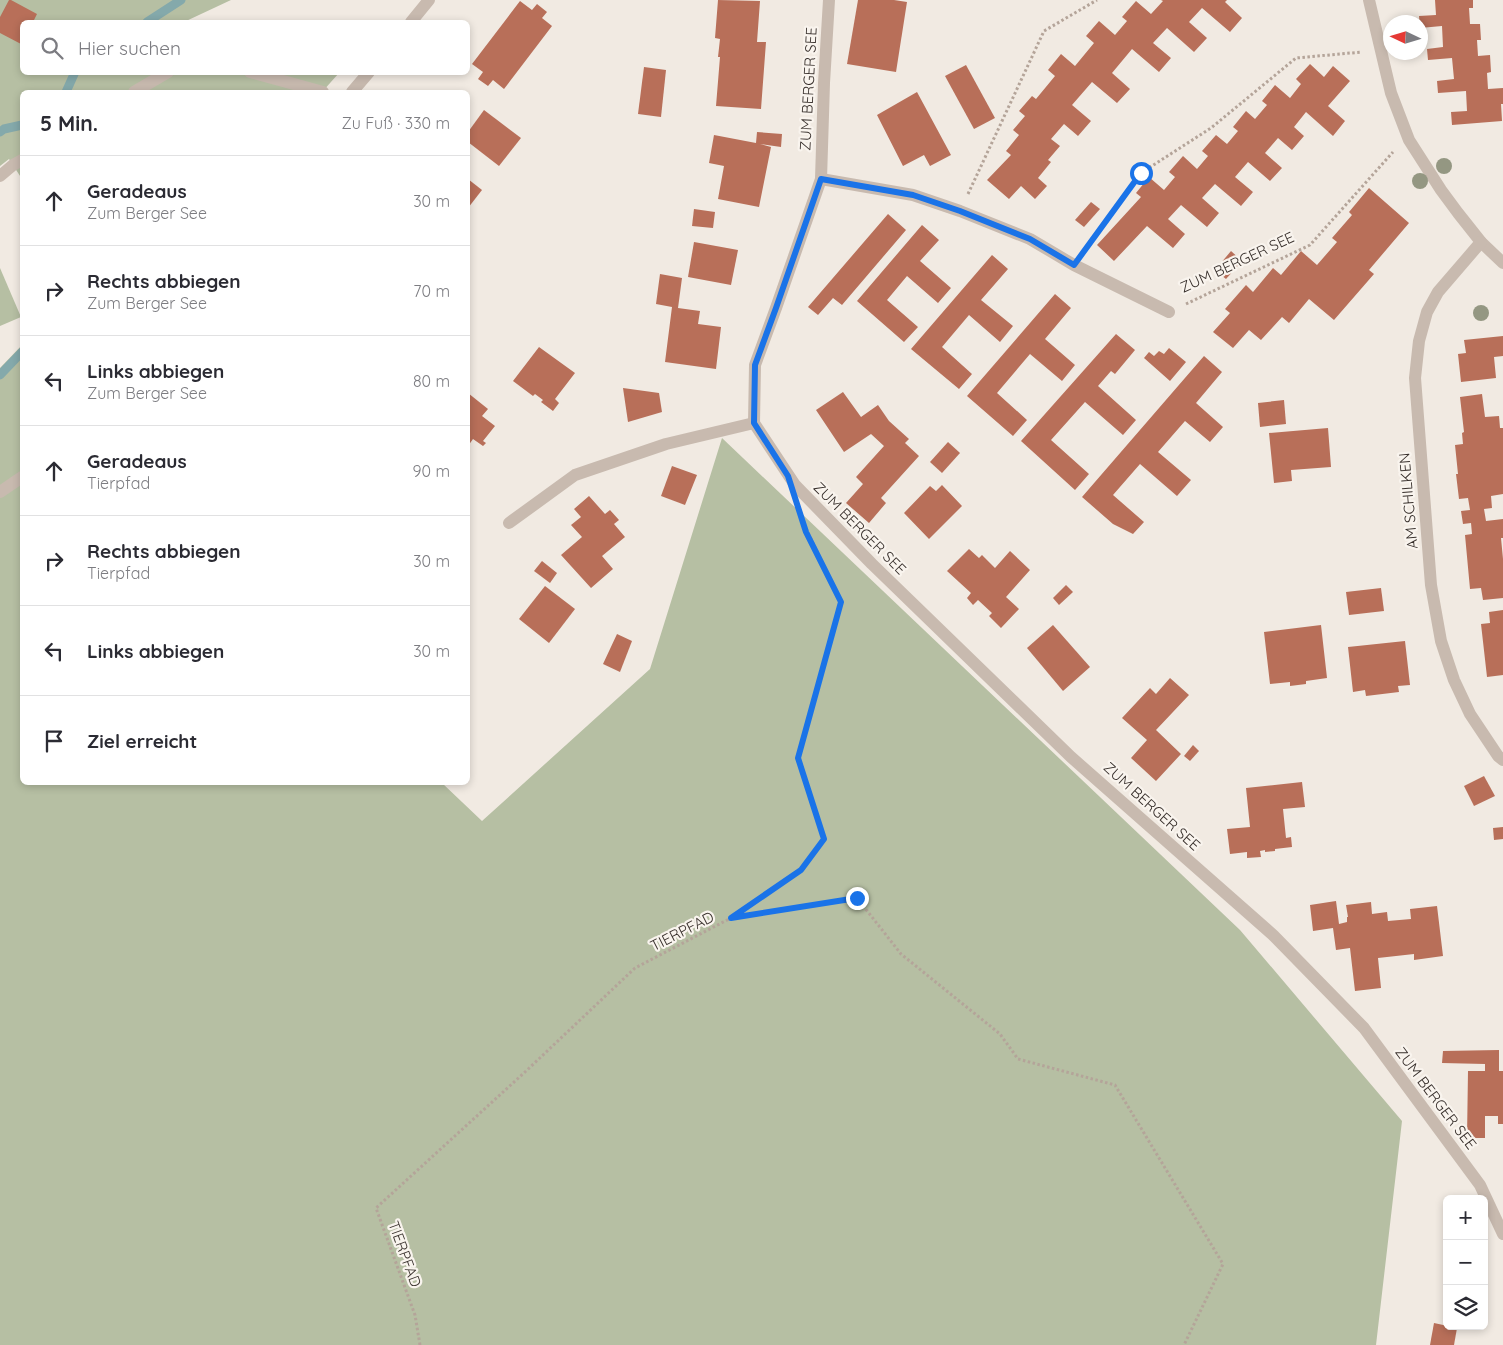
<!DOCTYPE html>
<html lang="de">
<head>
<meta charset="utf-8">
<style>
  body { margin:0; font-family:Quicksand,sans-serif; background:#f2f2f3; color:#2b2b33 }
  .controls { position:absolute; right:15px; bottom:15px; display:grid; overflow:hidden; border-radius:8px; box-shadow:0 2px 8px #0003 }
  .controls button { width:45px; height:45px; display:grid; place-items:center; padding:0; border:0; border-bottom:1px solid #e1e1e2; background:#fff; color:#2b2b33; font:25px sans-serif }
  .compass { position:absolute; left:1383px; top:15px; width:45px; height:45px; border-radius:50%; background:#fff; box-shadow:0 2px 8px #0003; rotate:274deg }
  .stop { position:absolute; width:15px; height:15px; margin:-11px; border:4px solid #1a73e8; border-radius:50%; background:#fff }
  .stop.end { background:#1a73e8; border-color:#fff; box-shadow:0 1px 5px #0008 }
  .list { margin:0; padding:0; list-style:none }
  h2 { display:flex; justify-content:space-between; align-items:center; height:65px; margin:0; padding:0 20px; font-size:21px }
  h2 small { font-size:16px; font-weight:400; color:#7c7c81 }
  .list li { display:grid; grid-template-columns:32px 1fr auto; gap:15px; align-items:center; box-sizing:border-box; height:90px; padding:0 20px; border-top:1px solid #e1e1e2 }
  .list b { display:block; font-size:19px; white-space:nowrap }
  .list p { margin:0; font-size:16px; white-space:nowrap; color:#7c7c81 }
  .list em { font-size:16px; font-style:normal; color:#7c7c81 }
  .icon { flex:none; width:28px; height:28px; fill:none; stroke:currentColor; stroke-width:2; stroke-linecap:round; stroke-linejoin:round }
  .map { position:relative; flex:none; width:1503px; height:1345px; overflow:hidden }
  .search { position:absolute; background:#fff; box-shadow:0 2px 8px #0003; left:20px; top:20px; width:450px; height:55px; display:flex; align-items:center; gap:12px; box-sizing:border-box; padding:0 18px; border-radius:8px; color:#7c7c81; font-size:19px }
  .panel { position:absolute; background:#fff; box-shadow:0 2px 8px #0003; left:20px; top:90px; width:450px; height:695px; border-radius:8px }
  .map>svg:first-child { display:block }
</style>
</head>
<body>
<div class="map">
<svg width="1503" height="1345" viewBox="0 0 1503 1345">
  <rect width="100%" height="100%" fill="#f1eae2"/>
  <g fill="#b6bfa3">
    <path d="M0,0H231L184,22H22V72L339,73L322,92H22V179L9,159L0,166Z"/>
    <path d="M0,268L21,317L0,326Z"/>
    <path d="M22,345V782L442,783L482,821L650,669L722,438L1240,930L1402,1121L1376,1345H0V368Z"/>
  </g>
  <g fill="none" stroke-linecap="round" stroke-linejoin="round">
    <g stroke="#84a9ab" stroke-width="9">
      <path d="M147,22L181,0"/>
      <path d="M66,92L75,72"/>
      <path d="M0,132L4,129L22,125"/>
      <path d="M0,375L22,352"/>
    </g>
  </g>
  <g fill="#b86f59">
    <path d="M9,0H11L37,14L33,22H22V41L21,44L0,33V17Z"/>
    <path d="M718,0L760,1L757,42H766L761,109L716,106L720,57H718L720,39L715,38Z"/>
    <path d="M858,0H894L907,2L896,72L847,64Z"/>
    <path d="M1161,0H1227L1225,2L1242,18L1230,32L1202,8L1189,22L1207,38L1194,52L1167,28L1153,43L1171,58L1159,72L1132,49L1112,73L1130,89L1117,103L1092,82L1072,105L1091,121L1078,136L1064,124L1051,139L1060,146L1048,160L1051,162L1038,178L1047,186L1035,199L1021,186L1009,199L987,180L1011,155L1006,151L1019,135L1013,130L1025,116L1019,111L1032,96L1036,99L1055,76L1048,70L1061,54L1075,66L1094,43L1086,36L1099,21L1115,35L1127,21L1122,17L1136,1L1151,14L1163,1Z"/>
    <path d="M1435,0H1473V8H1469L1470,24H1480L1481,40H1477L1478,56L1490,55L1491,72L1487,73L1488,89L1503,88V104H1501L1502,121L1452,125L1451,112L1467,111L1466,91L1438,93L1437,81L1454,79L1452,58L1428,60L1427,49L1443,47L1442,26L1420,28L1419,16L1436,15Z"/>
    <path d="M520,1L532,10L537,4L547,12L542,18L552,26L504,89L493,80L488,86L478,79L483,72L472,64Z"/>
    <path d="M1310,64L1324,77L1333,66L1350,81L1328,106L1345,121L1333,136L1306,112L1294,127L1304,136L1292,150L1278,138L1265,153L1282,168L1270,181L1248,162L1235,177L1253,192L1241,206L1215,184L1202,198L1219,213L1207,227L1181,205L1168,219L1185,234L1173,248L1147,226L1114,261L1097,245L1141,197L1136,193L1149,177L1164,190L1175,177L1169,172L1183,156L1197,169L1208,156L1202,151L1216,135L1227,144L1238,131L1233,127L1246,111L1255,119L1267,105L1262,101L1275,85L1290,98L1301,84L1296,79Z"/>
    <path d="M966,65L995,118L974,129L945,76Z"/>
    <path d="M644,67L666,70L661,117L638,114Z"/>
    <path d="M917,92L951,155L930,166L924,155L903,166L877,115Z"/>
    <path d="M484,110L521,138L499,166L468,142V132Z"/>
    <path d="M757,132L782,134L781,147L760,144L771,147L759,207L718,199L724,166L709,163L714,135L756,143Z"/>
    <path d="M468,179L482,190L468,208Z"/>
    <path d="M1369,188L1409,223L1369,270L1374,274L1334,320L1309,299L1289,323L1282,317L1261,340L1249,330L1233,348L1213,332L1230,313L1225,309L1246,285L1253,292L1273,268L1281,275L1301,251L1317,265L1337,242L1332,238L1352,215L1349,212Z"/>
    <path d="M1091,202L1100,209L1084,227L1075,220Z"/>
    <path d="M694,209L715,212L713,228L692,226Z"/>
    <path d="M888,214L906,230L842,305L833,298L818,315L808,307Z"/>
    <path d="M922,225L939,240L920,261L951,288L938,303L907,276L887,300L918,327L904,342L857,301Z"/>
    <path d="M694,242L738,250L731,285L688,277Z"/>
    <path d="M1231,251L1242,261L1226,279L1215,270Z"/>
    <path d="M992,255L1008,269L981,300L1013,326L1000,342L969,315L942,347L972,374L959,389L911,349Z"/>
    <path d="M660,274L682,278L678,308L700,311L698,324L721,327L716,369L665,362L672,307L656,304Z"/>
    <path d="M1055,294L1071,308L1045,339L1075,365L1062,381L1030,354L997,393L1027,420L1013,436L967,396Z"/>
    <path d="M1116,334L1135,350L1115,374L1111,371L1098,386L1136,420L1123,435L1085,402L1051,440L1089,474L1075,490L1021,441Z"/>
    <path d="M1503,336V356L1494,357L1496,378L1461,382L1458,354L1466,353L1464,340Z"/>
    <path d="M539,347L575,373L555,399L559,403L553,411L541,402L543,400L535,394L533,396L513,381Z"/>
    <path d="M1169,348L1186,362L1170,381L1144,358L1149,352L1154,356L1159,351L1164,354Z"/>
    <path d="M1204,356L1222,372L1196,403L1223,427L1210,442L1185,421L1158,452L1191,480L1177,496L1140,464L1113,495L1144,522L1133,534L1113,524L1082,497Z"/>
    <path d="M623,388L659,393L662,412L628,422Z"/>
    <path d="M843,392L861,417L878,405L889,421L909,439L905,443L919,456L881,498L886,503L869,523L846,503L863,484L856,477L884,446L871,434L844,452L816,410Z"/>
    <path d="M468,393L488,409L482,416L495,426L483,441L486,443L483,446L473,439L468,446Z"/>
    <path d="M1482,394L1485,417L1499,416L1500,428H1503V494L1491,496L1492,508L1484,509L1486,521L1503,519V538H1501L1503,559V598L1483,600L1481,588L1470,589L1465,535L1472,534L1471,523L1463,524L1461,511L1470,510L1468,498L1459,499L1456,474H1458L1455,445L1463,444L1462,433L1464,432L1460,397Z"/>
    <path d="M1284,400L1286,424L1260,427L1258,403Z"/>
    <path d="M1328,428L1331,467L1291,470L1292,481L1274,483L1269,433Z"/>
    <path d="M948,442L960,453L942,473L930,462Z"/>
    <path d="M672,466L697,475L685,505L661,496Z"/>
    <path d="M942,485L962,506L929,539L904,513L930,486L936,491Z"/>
    <path d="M589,496L605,514L610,510L619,520L614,524L625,537L602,556L613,569L591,588L561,555L582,537L571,525L581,517L574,509Z"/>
    <path d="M969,549L979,558L982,555L995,568L1010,551L1030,570L1006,597L1019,609L1001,628L989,616L992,613L978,600L973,605L967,598L971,593L947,571Z"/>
    <path d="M542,561L557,573L550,583L534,571Z"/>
    <path d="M1066,585L1073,592L1059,605L1053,598Z"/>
    <path d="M545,586L575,609L549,643L519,619Z"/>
    <path d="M1381,588L1384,611L1349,615L1346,592Z"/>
    <path d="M1503,610V675L1487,677L1481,624L1490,623L1489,612Z"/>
    <path d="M1053,625L1090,667L1063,691L1027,648Z"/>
    <path d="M1321,625L1327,678L1306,681V684L1290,686V682L1270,684L1264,632Z"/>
    <path d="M617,634L632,641L620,672L603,664Z"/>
    <path d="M1405,641L1410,685L1398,686L1399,692L1366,696L1365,690L1353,692L1348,647Z"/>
    <path d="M1170,678L1189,695L1156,730L1181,754L1156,781L1131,758L1147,740L1122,718L1150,688L1156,694Z"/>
    <path d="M1193,745L1199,751L1190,761L1184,756Z"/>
    <path d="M1484,776L1495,796L1474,806L1464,786Z"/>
    <path d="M1302,782L1305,807L1283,809L1286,838L1291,837L1292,847L1275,849V851L1265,852V850L1260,851L1261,857L1247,858V852L1230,854L1227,829L1250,827L1246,788Z"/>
    <path d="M1503,827V839L1494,840L1493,828Z"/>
    <path d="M1336,901L1339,924L1347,922V917H1348L1346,905L1371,902L1372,914L1387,912L1388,921L1411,919L1410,909L1437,906L1443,956L1414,960V954L1378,958L1381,988L1355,991L1350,948L1336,950L1333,928L1313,931L1310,905Z"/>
    <path d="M1499,1050V1071H1503V1124H1498V1116H1485V1138H1467L1468,1071H1485V1064L1442,1063L1443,1051Z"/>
    <path d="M1434,1323L1457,1328L1454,1345H1430Z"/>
  </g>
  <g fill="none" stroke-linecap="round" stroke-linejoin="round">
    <g stroke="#b4a499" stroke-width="3" stroke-dasharray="2.5 2.5" stroke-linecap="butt">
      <path d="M968,194L1044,31L1097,0"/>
      <path d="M1085,250L1141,173L1211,128L1296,58L1362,52"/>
      <path d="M1186,304L1310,245L1393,152"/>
      <path d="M733,918L857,898L901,954L1000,1034L1018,1059L1115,1085L1223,1264L1184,1345"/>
      <path d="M420,1345L415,1315L376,1208L525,1072L635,968L731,918L801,870L824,839L798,758L841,603L805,526"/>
    </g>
    <g stroke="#c8baaf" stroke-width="12">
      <path d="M829,0L824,83L821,179L776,308L755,365L754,423L795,485L872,564L1071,757L1273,935L1364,1028L1480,1185L1503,1234"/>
      <path d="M1369,0L1391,93L1409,140L1441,190L1458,213L1481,242L1503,263"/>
      <path d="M411,22L429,0"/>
      <path d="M250,72L323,92"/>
      <path d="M134,92L168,72"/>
      <path d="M352,92L369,72"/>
      <path d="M0,176L13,165L22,160"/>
      <path d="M821,179L913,195L960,211L1030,239L1074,265L1169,312"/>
      <path d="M1481,242L1438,292L1427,312L1419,341L1415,378L1431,585L1441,641L1454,680L1470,714L1498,756L1503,760"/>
      <path d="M0,492L22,477"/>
      <path d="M509,523L575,475L666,444L754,423"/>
    </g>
  </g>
  <g fill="#949782">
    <circle cx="1444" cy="166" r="8"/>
    <circle cx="1420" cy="181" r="8"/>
    <circle cx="1481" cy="313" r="8"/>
  </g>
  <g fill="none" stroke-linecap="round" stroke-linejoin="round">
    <path stroke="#1a73e8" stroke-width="6" d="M857,898L731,918L801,870L824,839L798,758L841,602L806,532L788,476L754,423L755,365L776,308L821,179L913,195L960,211L1030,239L1074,265L1141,173"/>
  </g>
  <g text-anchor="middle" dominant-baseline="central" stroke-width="4.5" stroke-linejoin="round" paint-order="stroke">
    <g font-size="15" fill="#38302c" stroke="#f9f4ee">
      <text transform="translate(808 89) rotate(-87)">ZUM BERGER SEE</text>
      <text transform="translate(1237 262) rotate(-25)">ZUM BERGER SEE</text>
      <text transform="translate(1408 501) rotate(-95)">AM SCHILKEN</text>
      <text transform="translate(860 528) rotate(45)">ZUM BERGER SEE</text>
      <text transform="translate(1152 806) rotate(42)">ZUM BERGER SEE</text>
      <text transform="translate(682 931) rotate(-27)">TIERPFAD</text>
      <text transform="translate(1436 1098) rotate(53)">ZUM BERGER SEE</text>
      <text transform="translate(405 1254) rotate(70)">TIERPFAD</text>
    </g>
  </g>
</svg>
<div class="controls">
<button>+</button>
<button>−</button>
<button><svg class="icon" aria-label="layers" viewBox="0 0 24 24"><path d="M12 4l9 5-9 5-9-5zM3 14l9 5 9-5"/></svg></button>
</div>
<svg class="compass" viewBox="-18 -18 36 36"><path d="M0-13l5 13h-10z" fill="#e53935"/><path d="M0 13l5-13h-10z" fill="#7c7c81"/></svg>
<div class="stop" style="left:1141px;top:173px"></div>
<div class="stop end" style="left:857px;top:898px"></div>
<div class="search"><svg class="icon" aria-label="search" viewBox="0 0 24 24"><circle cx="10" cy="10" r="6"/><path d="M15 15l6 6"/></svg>Hier suchen</div>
<section class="panel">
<h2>5 Min.<small>Zu Fuß · 330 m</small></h2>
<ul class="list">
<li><svg class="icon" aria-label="ahead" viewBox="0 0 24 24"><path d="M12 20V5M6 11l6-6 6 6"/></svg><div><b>Geradeaus</b><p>Zum Berger See</p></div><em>30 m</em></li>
<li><svg class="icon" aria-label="right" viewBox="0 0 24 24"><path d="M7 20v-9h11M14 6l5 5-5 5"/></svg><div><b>Rechts abbiegen</b><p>Zum Berger See</p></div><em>70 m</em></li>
<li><svg class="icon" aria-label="left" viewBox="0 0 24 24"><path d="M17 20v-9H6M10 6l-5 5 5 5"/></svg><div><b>Links abbiegen</b><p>Zum Berger See</p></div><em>80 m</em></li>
<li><svg class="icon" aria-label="ahead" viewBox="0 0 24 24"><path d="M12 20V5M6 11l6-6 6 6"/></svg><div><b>Geradeaus</b><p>Tierpfad</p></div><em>90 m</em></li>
<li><svg class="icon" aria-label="right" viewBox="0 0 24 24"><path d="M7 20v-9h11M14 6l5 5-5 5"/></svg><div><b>Rechts abbiegen</b><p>Tierpfad</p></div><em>30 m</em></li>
<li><svg class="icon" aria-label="left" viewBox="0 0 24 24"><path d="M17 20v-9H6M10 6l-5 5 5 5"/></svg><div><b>Links abbiegen</b></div><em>30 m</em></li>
<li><svg class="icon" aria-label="arrive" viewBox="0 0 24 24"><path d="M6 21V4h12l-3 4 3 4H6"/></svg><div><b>Ziel erreicht</b></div></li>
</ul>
</section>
</div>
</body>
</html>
